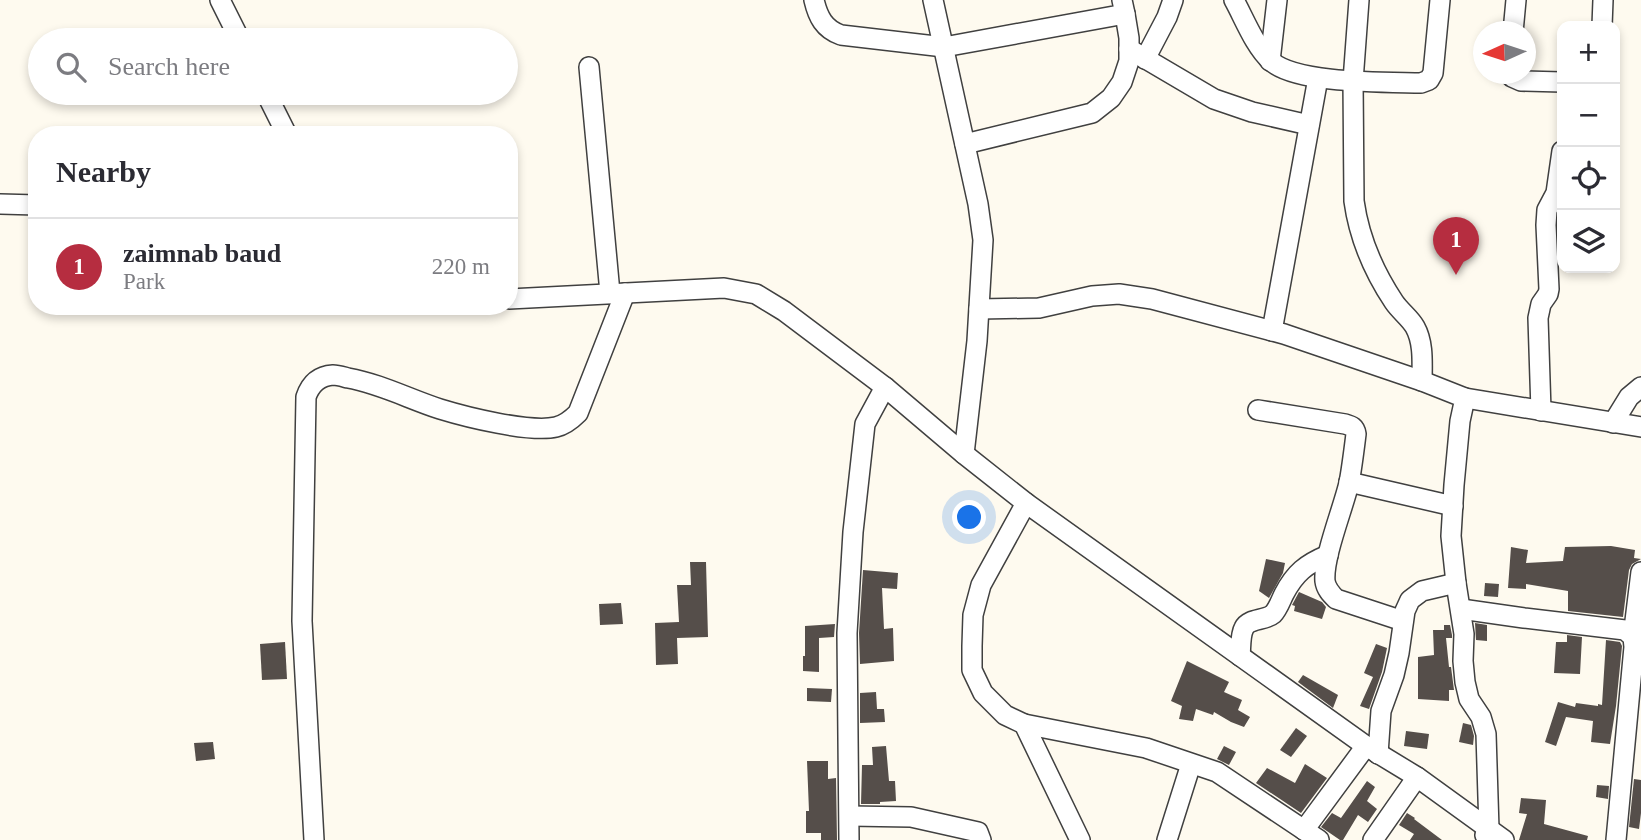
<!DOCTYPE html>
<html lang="en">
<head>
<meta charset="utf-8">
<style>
  body { margin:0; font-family:Georgia,serif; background:#f7f7f7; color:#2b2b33 }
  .controls { position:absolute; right:21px; top:21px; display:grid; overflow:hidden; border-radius:14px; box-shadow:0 4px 10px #0003 }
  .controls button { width:63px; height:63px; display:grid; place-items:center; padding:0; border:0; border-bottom:2px solid #e1e1e2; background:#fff; color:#2b2b33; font:35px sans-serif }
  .compass { position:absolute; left:1473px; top:21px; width:63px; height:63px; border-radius:50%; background:#fff; box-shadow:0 4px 10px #0003; rotate:267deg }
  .you { position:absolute; left:970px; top:518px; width:24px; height:24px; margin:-18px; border:5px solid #fff; border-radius:50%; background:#1a73e8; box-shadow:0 0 0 10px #1a73e833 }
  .badge { display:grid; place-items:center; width:46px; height:46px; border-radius:50%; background:#b62d40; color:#fff; font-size:23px; font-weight:700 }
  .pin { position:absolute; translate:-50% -58px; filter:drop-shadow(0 2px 4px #0008) }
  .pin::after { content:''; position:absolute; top:37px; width:24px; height:21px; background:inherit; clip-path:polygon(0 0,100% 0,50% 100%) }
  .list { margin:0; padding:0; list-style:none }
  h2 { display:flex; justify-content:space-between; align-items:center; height:91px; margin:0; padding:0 28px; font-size:30px }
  h2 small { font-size:23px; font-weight:400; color:#7c7c81 }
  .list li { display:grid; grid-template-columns:46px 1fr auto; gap:21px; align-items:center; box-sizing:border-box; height:98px; padding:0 28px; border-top:2px solid #e1e1e2 }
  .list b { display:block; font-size:26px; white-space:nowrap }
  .list p { margin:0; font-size:23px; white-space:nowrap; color:#7c7c81 }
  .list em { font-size:23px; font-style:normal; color:#7c7c81 }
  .icon { flex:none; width:38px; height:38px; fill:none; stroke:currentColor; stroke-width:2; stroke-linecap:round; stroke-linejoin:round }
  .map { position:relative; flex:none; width:1641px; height:840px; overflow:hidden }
  .search { position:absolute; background:#fff; box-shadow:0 4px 10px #0003; left:28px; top:28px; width:490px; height:77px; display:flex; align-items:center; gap:18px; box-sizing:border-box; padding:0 24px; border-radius:38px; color:#7c7c81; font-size:26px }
  .panel { position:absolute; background:#fff; box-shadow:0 4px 10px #0003; left:28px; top:126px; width:490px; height:189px; border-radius:28px }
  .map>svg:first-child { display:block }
</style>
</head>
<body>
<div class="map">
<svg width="1641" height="840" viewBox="0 0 1641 840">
  <rect width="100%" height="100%" fill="#fefaef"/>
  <g fill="#554e4a">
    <path d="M1611,546L1635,550L1634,558L1641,559L1632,564L1629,570L1623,617L1568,611V591L1526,584V589L1508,588L1511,547L1528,550L1526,563L1563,561L1565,547Z"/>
    <path d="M1266,559L1285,563L1283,573L1269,598L1259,591Z"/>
    <path d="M690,562H706L708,637L677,638L678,664L656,665L655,623L679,622L677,585H691Z"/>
    <path d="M863,570L898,573L897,589L882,588L884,629L893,628L894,661L860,664L859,633Z"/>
    <path d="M1485,583L1499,584L1498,597L1484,596Z"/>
    <path d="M1299,592L1322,602L1326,607L1322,619L1294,611L1295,606L1292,605Z"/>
    <path d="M621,603L623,624L600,625L599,604Z"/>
    <path d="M1475,623L1487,625V641L1476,640Z"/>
    <path d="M835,624L834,637L819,638V672L803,671V656H805V626Z"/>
    <path d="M1444,625H1450L1452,635V638H1446L1449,667H1451L1454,690H1449V701L1418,699V657L1434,655L1433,630H1444Z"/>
    <path d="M1567,635L1582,637L1580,674L1554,673L1556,642H1567Z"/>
    <path d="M1606,640L1620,642L1622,646L1616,706L1610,744L1591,742L1593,721L1566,717L1556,746L1545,742L1558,702L1575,707L1576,703L1598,706V704L1602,705Z"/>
    <path d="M285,642L287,679L262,680L260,644Z"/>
    <path d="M1376,644L1387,648L1382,672L1369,709L1360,706L1373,677L1364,673Z"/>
    <path d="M1187,661L1229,682L1224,692L1242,700L1238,710L1250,717L1244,727L1231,722L1214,712L1213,715L1196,709L1193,721L1179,719L1182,706L1171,701Z"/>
    <path d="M1303,675L1338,695L1333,708L1298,682Z"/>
    <path d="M807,688L832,689L831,702L807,701Z"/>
    <path d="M876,692L877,709H884L885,722L860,723V693Z"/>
    <path d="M1463,723L1471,725L1474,736L1473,745L1459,742Z"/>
    <path d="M1296,728L1307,736L1291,757L1280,750Z"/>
    <path d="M1406,731L1429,734L1427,749L1404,746Z"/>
    <path d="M213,742L215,759L196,761L194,743Z"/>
    <path d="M886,746L889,781H895L896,801L880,802V804H861L862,765H873L872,747Z"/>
    <path d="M1224,746L1236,752L1229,765L1217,759Z"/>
    <path d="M807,761H828V779L836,778L837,840H821V833H806V811H809Z"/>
    <path d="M1305,764L1327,778L1301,813L1256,783L1267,768L1295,783Z"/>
    <path d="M1634,779L1641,780V813L1639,829L1629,827Z"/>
    <path d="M1367,781L1375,787L1367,801L1377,809L1368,822L1358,815L1343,840H1340L1321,827L1332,813L1341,818Z"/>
    <path d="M1597,785L1609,786L1608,799L1596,797Z"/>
    <path d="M1521,798L1546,800L1544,824L1588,836L1587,840H1519L1527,814L1519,813Z"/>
    <path d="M1407,813L1415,818L1414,819L1442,840H1410L1414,834L1399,825Z"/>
  </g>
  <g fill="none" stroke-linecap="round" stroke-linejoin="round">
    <defs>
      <g id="minor">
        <path d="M220,0L240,40"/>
        <path d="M814,0C818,17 824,29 841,35L944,47L1125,14L1122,0"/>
        <path d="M933,0L978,204L983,240L977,341L964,454"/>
        <path d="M1234,0C1244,18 1255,47 1271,61C1296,84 1386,82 1421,83L1429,80L1433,73L1440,0"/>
        <path d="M1359,0L1353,81L1354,201C1359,237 1374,272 1394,302C1400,311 1410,318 1415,327C1424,343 1422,364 1422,381"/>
        <path d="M1602,26L1603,0"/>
        <path d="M1513,32L1516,0"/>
        <path d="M1129,49L1214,99L1252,112L1309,125"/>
        <path d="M1145,59L1167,17L1173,0"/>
        <path d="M1270,61L1277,0"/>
        <path d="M589,67L610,293"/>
        <path d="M1511,74L1512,77L1521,81L1562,82"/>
        <path d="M266,93L287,135"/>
        <path d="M965,144L1092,113L1111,98L1122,82L1129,61V38L1125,14"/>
        <path d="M0,204L37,205"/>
        <path d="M509,299L724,288L756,294L784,311L885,387L964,454L1026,503L1366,746L1417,777L1504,840"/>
        <path d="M979,309L1039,308L1092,296L1119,294L1152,299L1284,334L1422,381L1465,398L1460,421L1454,485L1451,536L1456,583L1464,634L1463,661L1465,682L1469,699L1481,717L1486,734L1489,829L1485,835"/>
        <path d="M1272,331L1318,78"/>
        <path d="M1465,398L1641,427"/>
        <path d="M1258,410L1345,424C1352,426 1355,427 1356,434C1354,450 1352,467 1349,483C1343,509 1323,557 1325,581C1326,589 1331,594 1336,599L1403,621"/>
        <path d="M1541,411L1538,318L1541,304L1548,294L1549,289L1546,225L1547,210L1556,193L1562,151"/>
        <path d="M1613,423L1629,397L1641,387"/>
        <path d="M1349,482L1453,506"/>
        <path d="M1026,503L981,585L973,615L972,646V670L983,693L1005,715L1024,724L1080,840"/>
        <path d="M1461,609L1524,618L1625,630L1633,637L1634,647L1616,840"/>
        <path d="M1640,641L1633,637L1641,572"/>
        <path d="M1240,656C1241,648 1240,635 1244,628C1249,618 1265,621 1273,614C1278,609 1281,600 1284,594C1295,573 1306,564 1328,555"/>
        <path d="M1024,724L1146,748L1217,772L1319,840"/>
        <path d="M1378,754L1381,711L1394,675L1399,653L1405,611L1410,600L1422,591L1456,583"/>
        <path d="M850,816L911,817L978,832L981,840"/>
        <path d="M1304,830L1366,746"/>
        <path d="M314,840L302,621L306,397C310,385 318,376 333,375C338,375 344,377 348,378C381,384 409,399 440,409C466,417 530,433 556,427C565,425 572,419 578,413L625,293"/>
        <path d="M849,840L847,633L853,532L865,424L885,387"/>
        <path d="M1167,840L1191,764"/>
        <path d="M1373,840L1417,777"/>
      </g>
    </defs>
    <use href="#minor" stroke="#404040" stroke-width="22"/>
    <use href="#minor" stroke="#fff" stroke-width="19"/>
  </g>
</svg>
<div class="controls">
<button>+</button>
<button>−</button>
<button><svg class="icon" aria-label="locate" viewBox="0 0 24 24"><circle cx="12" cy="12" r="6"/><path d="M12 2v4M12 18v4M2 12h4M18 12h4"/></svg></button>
<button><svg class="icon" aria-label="layers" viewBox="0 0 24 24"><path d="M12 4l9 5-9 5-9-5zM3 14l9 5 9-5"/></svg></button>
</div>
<svg class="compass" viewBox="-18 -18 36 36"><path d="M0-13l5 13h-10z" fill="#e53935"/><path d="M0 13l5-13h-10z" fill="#7c7c81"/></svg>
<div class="you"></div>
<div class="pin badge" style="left:1456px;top:275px">1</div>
<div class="search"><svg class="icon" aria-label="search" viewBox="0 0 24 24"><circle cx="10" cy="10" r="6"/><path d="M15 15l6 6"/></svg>Search here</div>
<section class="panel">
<h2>Nearby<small></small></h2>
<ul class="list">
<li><span class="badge">1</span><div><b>zaimnab baud</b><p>Park</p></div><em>220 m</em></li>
</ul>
</section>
</div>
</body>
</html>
